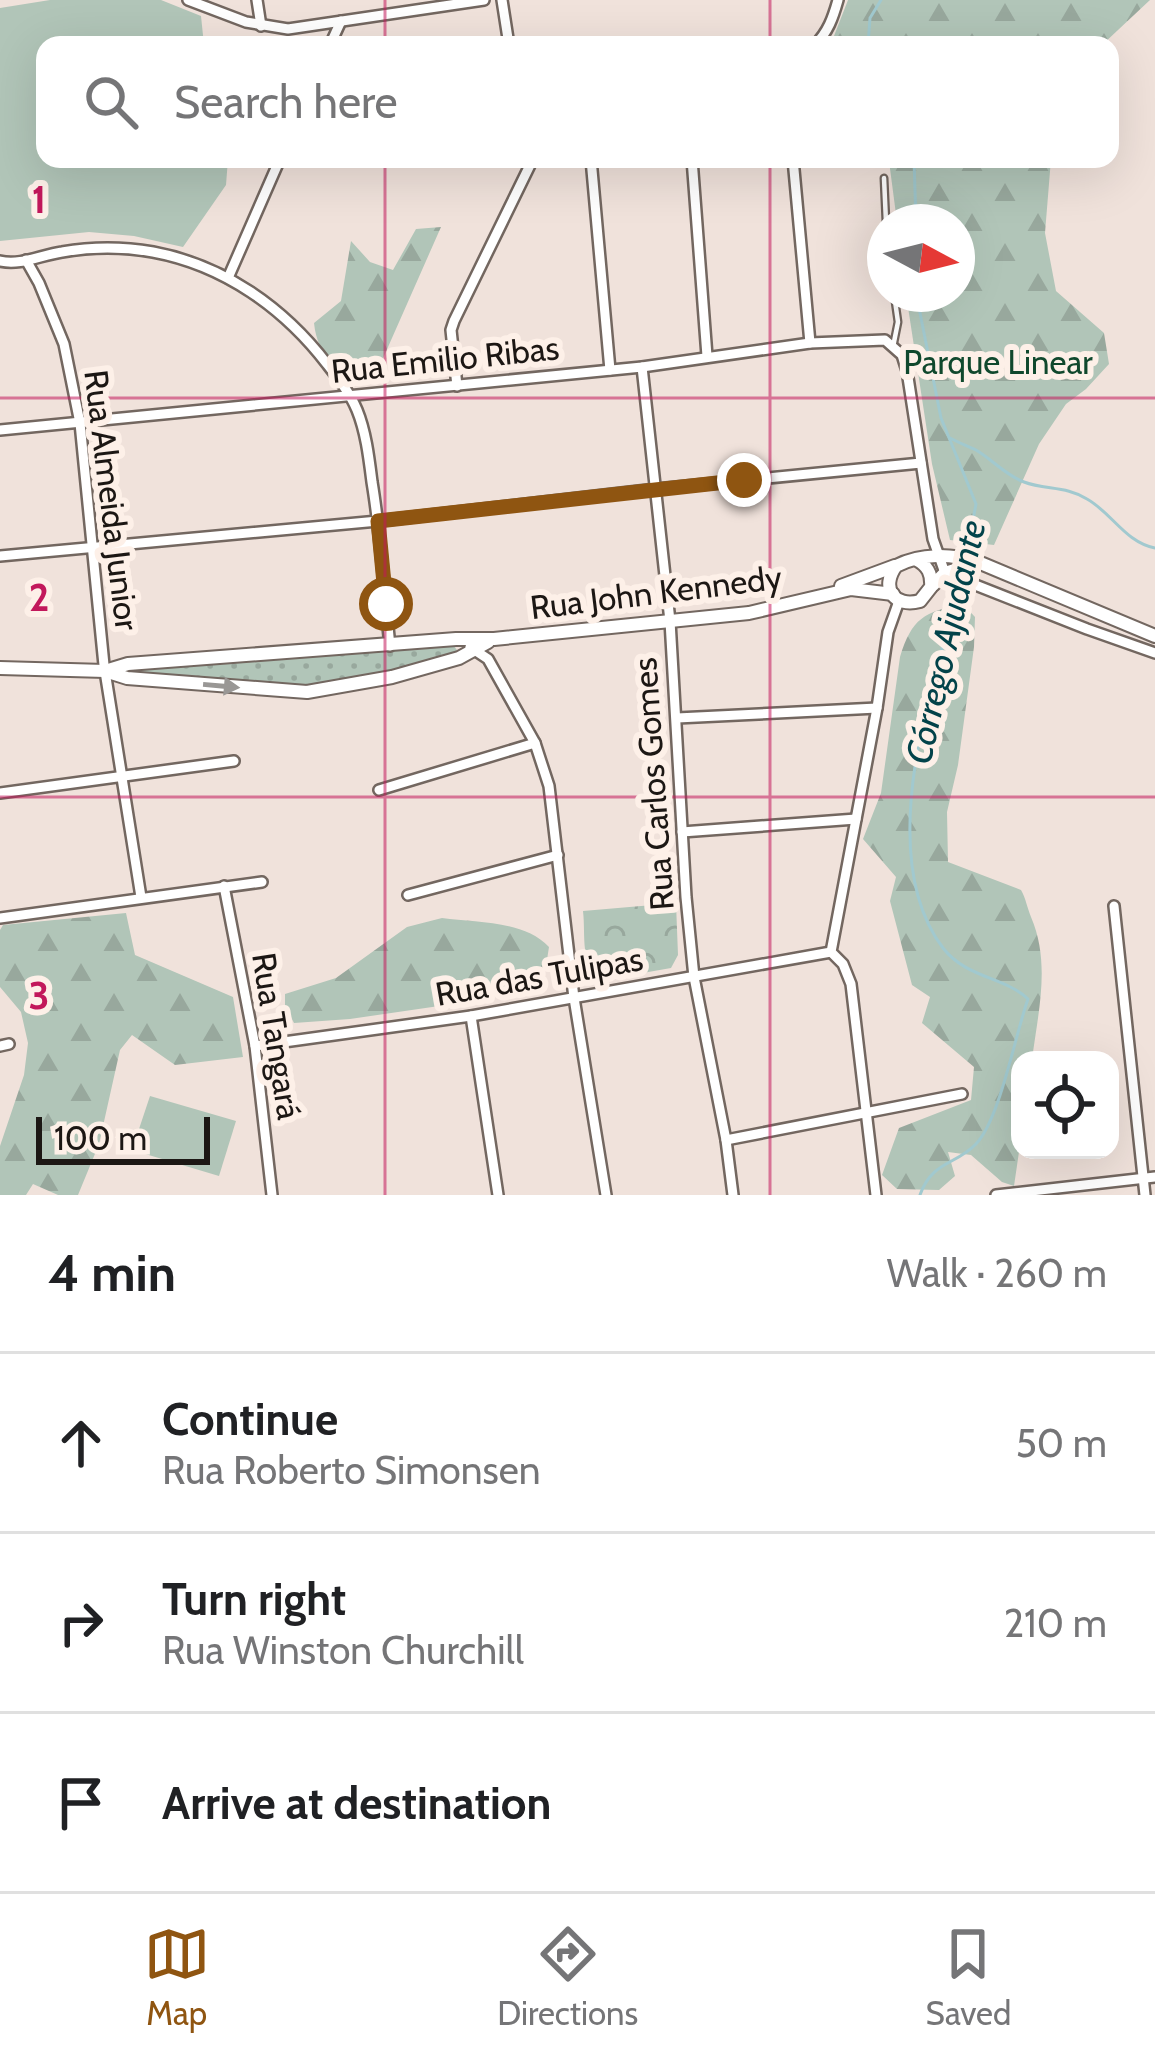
<!DOCTYPE html>
<html lang="en">
<head>
<meta charset="utf-8">
<style>
  body { margin:0; font-family:Cabin,sans-serif; background:#f2f2f2; color:#202124 }
  .controls { position:absolute; right:36px; bottom:36px; display:grid; overflow:hidden; border-radius:24px; box-shadow:0 12px 48px #0002 }
  .controls button { width:108px; height:108px; display:grid; place-items:center; padding:0; border:0; border-bottom:3px solid #e0e0e0; background:#fff; color:#202124; font:60px sans-serif }
  .compass { position:absolute; left:867px; top:204px; width:108px; height:108px; border-radius:50%; background:#fff; box-shadow:0 12px 48px #0002; rotate:97deg }
  .scale { position:absolute; left:36px; bottom:30px; width:174px; box-sizing:border-box; padding-left:12px; border:6px solid #1c1714; border-top:0; font-size:33px; line-height:42px; white-space:nowrap; color:#1c1714; -webkit-text-stroke:9px #fdf0e8; paint-order:stroke }
  .stop { position:absolute; width:36px; height:36px; margin:-27px; border:9px solid #8f5511; border-radius:50%; background:#fff }
  .stop.end { background:#8f5511; border-color:#fff; box-shadow:0 3px 12px #0008 }
  .list { margin:0; padding:0; list-style:none }
  h2 { display:flex; justify-content:space-between; align-items:center; height:156px; margin:0; padding:0 48px; font-size:51px }
  h2 small { font-size:39px; font-weight:400; color:#757577 }
  .list li { display:grid; grid-template-columns:78px 1fr auto; gap:36px; align-items:center; box-sizing:border-box; height:180px; padding:0 48px; border-top:3px solid #e0e0e0 }
  .list b { display:block; font-size:45px; white-space:nowrap }
  .list p { margin:0; font-size:39px; white-space:nowrap; color:#757577 }
  .list em { font-size:39px; font-style:normal; color:#757577 }
  .icon { flex:none; width:66px; height:66px; fill:none; stroke:currentColor; stroke-width:2; stroke-linecap:round; stroke-linejoin:round }
  .map { position:relative; flex:none; width:1155px; height:1195px; overflow:hidden }
  .search { position:absolute; background:#fff; box-shadow:0 12px 48px #0002; left:36px; right:36px; top:36px; height:132px; display:flex; align-items:center; gap:30px; box-sizing:border-box; padding:0 42px; border-radius:24px; color:#757577; font-size:45px }
  .sheet { height:696px; background:#fff }
  nav { display:flex; justify-content:space-around; align-items:center; box-sizing:border-box; height:168px; border-top:3px solid #e0e0e0; background:#fff; font-size:33px; color:#757577 }
  nav a { display:grid; justify-items:center; gap:6px }
  nav .on { color:#8f5511 }
  .map>svg:first-child { display:block }
</style>
</head>
<body>
<div class="map">
<svg width="1155" height="1195" viewBox="0 0 1155 1195">
  <defs>
    <pattern id="grass-dots" width="8" height="8" patternUnits="userSpaceOnUse" patternTransform="scale(3)"><rect width="8" height="8" fill="#b1c5b8"/><path d="M2 2h.1M6 6h.1" fill="none" stroke="#98a89d" stroke-width="1.8" stroke-linecap="round"/></pattern>
    <pattern id="forest-firs" width="22" height="20" patternUnits="userSpaceOnUse" patternTransform="scale(3)"><rect width="22" height="20" fill="#b1c5b8"/><path d="M5 1l3.5 6h-7zM16 11l3.5 6h-7z" fill="#98a89d"/></pattern>
    <pattern id="park-crowns" width="20" height="18" patternUnits="userSpaceOnUse" patternTransform="scale(3)"><rect width="20" height="18" fill="#b1c5b8"/><path d="M2 6a3 3 0 1 1 6 0M12 15a3 3 0 1 1 6 0" fill="none" stroke="#98a89d"/></pattern>
  </defs>
  <rect width="100%" height="100%" fill="#f0e2db"/>
  <path fill="url(#grass-dots)" d="M453,645L457,650L453,654L347,682L305,687L129,672L131,668Z"/>
  <g fill="url(#forest-firs)">
    <path d="M848,0H1150L1102,45H826L832,41Z"/>
    <path d="M793,159H1051L1045,233L1056,291L1104,333L1109,364L1086,389L1066,404L1039,444L994,545L950,540L932,464L906,294H957V222H897L889,161L794,165Z"/>
    <path d="M441,227L377,372C342,374 318,361 314,323L341,301L351,241L370,262L393,270L416,229Z"/>
    <path d="M963,604L975,617L974,647L958,765L947,812L948,862L1021,890C1026,899 1027,907 1031,917C1051,963 1038,1012 1032,1060H1020V1145L1014,1186L1002,1182L971,1155L948,1152L955,1176L939,1190L897,1189L882,1175L899,1128L971,1100L974,1067L922,1023L930,997L912,985L890,901L896,877L863,839L881,793L900,657C912,618 924,612 963,604Z"/>
    <path d="M126,913L135,955L233,997L243,1057L175,1065L132,1035L120,1050L99,1144L78,1195H58L33,1184L26,1195H0V1146L24,1075L28,1043L21,1012L0,987V930L3,925Z"/>
    <path d="M442,918C476,923 524,920 549,947L546,966L518,990L466,1005H446L350,1019L294,1023L285,1005V994L336,978L407,927Z"/>
  </g>
  <path fill="url(#park-crowns)" d="M676,903L678,955L671,968L603,980C579,965 586,937 583,911Z"/>
  <g fill="#b1c5b8">
    <path d="M50,0H161L201,16L204,45H45V159H228L226,185L183,247L134,236L89,232L0,241V8Z"/>
    <path d="M150,1096L236,1121L219,1176L132,1150Z"/>
  </g>
  <g fill="none" stroke-linecap="round" stroke-linejoin="round">
    <g stroke="#a1c9cf" stroke-width="3">
      <path d="M868,45L870,18L881,0"/>
      <path d="M914,159L916,222"/>
      <path d="M918,294L919,308L941,418L976,504L966,556"/>
      <path d="M950,438C959,443 968,446 976,450C993,460 1005,475 1024,482C1045,490 1067,486 1087,499C1112,513 1125,542 1155,548"/>
      <path d="M920,1195C932,1161 956,1165 976,1144C1000,1119 1015,1035 1028,999C1005,977 966,978 943,948C883,869 918,732 943,645C949,625 958,605 962,584"/>
    </g>
    <defs>
      <g id="service">
        <path d="M884,178L886,222"/>
        <path d="M893,347L898,322L894,294"/>
      </g>
      <g id="minor">
        <path d="M188,0L246,22L288,29L484,0"/>
        <path d="M257,0L261,26"/>
        <path d="M502,0L509,45"/>
        <path d="M330,45L341,21"/>
        <path d="M815,45C828,32 833,18 838,0"/>
        <path d="M591,159L610,370"/>
        <path d="M692,159L707,356"/>
        <path d="M793,159L810,343"/>
        <path d="M26,260L39,283L64,344L80,423L104,665L141,897"/>
        <path d="M0,261C20,266 41,255 62,252C91,247 124,247 153,252C224,265 284,308 327,364C338,378 350,393 357,410C366,432 369,458 372,482C381,536 384,591 390,646"/>
        <path d="M228,278L280,159"/>
        <path d="M642,367L670,621L686,897L694,977L726,1140L733,1195"/>
        <path d="M457,386L451,330L454,321L533,159"/>
        <path d="M0,430L642,367L810,343L885,340L902,355L907,371L933,539L945,573L1087,629L1155,653"/>
        <path d="M0,556L378,521L656,489L921,463"/>
        <path d="M470,647L488,659L535,743L549,786L574,998L606,1195"/>
        <path d="M677,718L877,708"/>
        <path d="M379,790L535,743"/>
        <path d="M0,793L234,761"/>
        <path d="M682,832L856,819"/>
        <path d="M224,886L255,1046L272,1195"/>
        <path d="M408,895L558,855"/>
        <path d="M1114,906L1145,1195"/>
        <path d="M0,918L262,882"/>
        <path d="M471,1016L498,1195"/>
        <path d="M0,1046L9,1044"/>
        <path d="M255,1046L471,1016L831,952"/>
        <path d="M726,1140L962,1094"/>
        <path d="M876,1195L851,984L843,964L831,952L877,708L888,632L899,601"/>
        <path d="M996,1195L1155,1177"/>
      </g>
      <g id="tertiary">
        <path d="M917,560C928,566 932,574 931,587L920,601C894,608 880,588 896,566C921,553 952,554 978,562L1155,636"/>
        <path d="M933,585L945,573L977,563"/>
        <path d="M841,586L895,566"/>
        <path d="M0,668L105,671L127,678L307,692L392,677L459,658L488,642"/>
        <path d="M105,671L128,664L456,639H494L749,613L851,589L893,594"/>
      </g>
    </defs>
    <use href="#service" stroke="#736760" stroke-width="9"/>
    <use href="#minor" stroke="#736760" stroke-width="14"/>
    <use href="#tertiary" stroke="#736760" stroke-width="16"/>
    <use href="#service" stroke="#fff" stroke-width="4.5"/>
    <use href="#minor" stroke="#fff" stroke-width="9"/>
    <use href="#tertiary" stroke="#fff" stroke-width="12"/>
  </g>
  <defs><path id="oneway-solid" d="M-6-.8H1V-3.2L6.5 0L1 3.2V.8H-6Z" transform="scale(3)"/></defs>
  <use fill="#999795" href="#oneway-solid" transform="translate(221 686) rotate(5)"/>
  <g fill="none" stroke-linecap="round" stroke-linejoin="round">
    <path stroke="#8f5511" stroke-width="15" d="M386,604L378,521L744,480"/>
  </g>
  <path fill="none" stroke="#c2185b" stroke-width="3" stroke-opacity="0.55" d="M385,0V45M770,0V45M385,159V1195M770,159V1195M0,398H1155M0,797H1155"/>
  <g text-anchor="middle" dominant-baseline="central" stroke-width="12" stroke-linejoin="round" paint-order="stroke">
    <g font-size="33" fill="#1c1714" stroke="#fdf0e8">
      <text transform="translate(445 359) rotate(-6)">Rua Emilio Ribas</text>
      <text transform="translate(112 500) rotate(83)">Rua Almeida Junior</text>
      <text transform="translate(656 592) rotate(-7)">Rua John Kennedy</text>
      <text transform="translate(653 784) rotate(-94)">Rua Carlos Gomes</text>
      <text transform="translate(539 976) rotate(-10)">Rua das Tulipas</text>
      <text transform="translate(277 1036) rotate(81)">Rua Tangará</text>
    </g>
    <g font-size="33" fill="#10482d" stroke="#fdf0e8">
      <text x="998" y="362">Parque Linear</text>
    </g>
    <g font-size="36" font-style="italic" fill="#03434a" stroke="#fdf0e8">
      <text transform="translate(945 642) rotate(-77)">Córrego Ajudante</text>
    </g>
  </g>
  <g font-size="39" text-anchor="middle" font-weight="bold" fill="#c2185b" stroke="#fdf0e8" stroke-width="12" stroke-linejoin="round" paint-order="stroke">
    <text x="39" y="213">1</text>
    <text x="39" y="611">2</text>
    <text x="39" y="1009">3</text>
  </g>
</svg>
<div class="controls">
<button><svg class="icon" aria-label="locate" viewBox="0 0 24 24"><circle cx="12" cy="12" r="6"/><path d="M12 2v4M12 18v4M2 12h4M18 12h4"/></svg></button>
</div>
<svg class="compass" viewBox="-18 -18 36 36"><path d="M0-13l5 13h-10z" fill="#e53935"/><path d="M0 13l5-13h-10z" fill="#757577"/></svg>
<div class="scale">100 m</div>
<div class="stop" style="left:386px;top:604px"></div>
<div class="stop end" style="left:744px;top:480px"></div>
<div class="search"><svg class="icon" aria-label="search" viewBox="0 0 24 24"><circle cx="10" cy="10" r="6"/><path d="M15 15l6 6"/></svg>Search here</div>
</div>
<section class="sheet">
<h2>4 min<small>Walk · 260 m</small></h2>
<ul class="list">
<li><svg class="icon" aria-label="ahead" viewBox="0 0 24 24"><path d="M12 20V5M6 11l6-6 6 6"/></svg><div><b>Continue</b><p>Rua Roberto Simonsen</p></div><em>50 m</em></li>
<li><svg class="icon" aria-label="right" viewBox="0 0 24 24"><path d="M7 20v-9h11M14 6l5 5-5 5"/></svg><div><b>Turn right</b><p>Rua Winston Churchill</p></div><em>210 m</em></li>
<li><svg class="icon" aria-label="arrive" viewBox="0 0 24 24"><path d="M6 21V4h12l-3 4 3 4H6"/></svg><div><b>Arrive at destination</b></div></li>
</ul>
</section>
<nav>
<a class="on"><svg class="icon" aria-label="map" viewBox="0 0 24 24"><path d="M3 6l6-2 6 2 6-2v14l-6 2-6-2-6 2zM9 4v14M15 6v14"/></svg>Map</a>
<a><svg class="icon" aria-label="directions" viewBox="0 0 24 24"><path d="M12 3l9 9-9 9-9-9zM9 14v-3h6M13 9l2 2-2 2"/></svg>Directions</a>
<a><svg class="icon" aria-label="saved" viewBox="0 0 24 24"><path d="M7 4h10v16l-5-4-5 4z"/></svg>Saved</a>
</nav>
</body>
</html>
